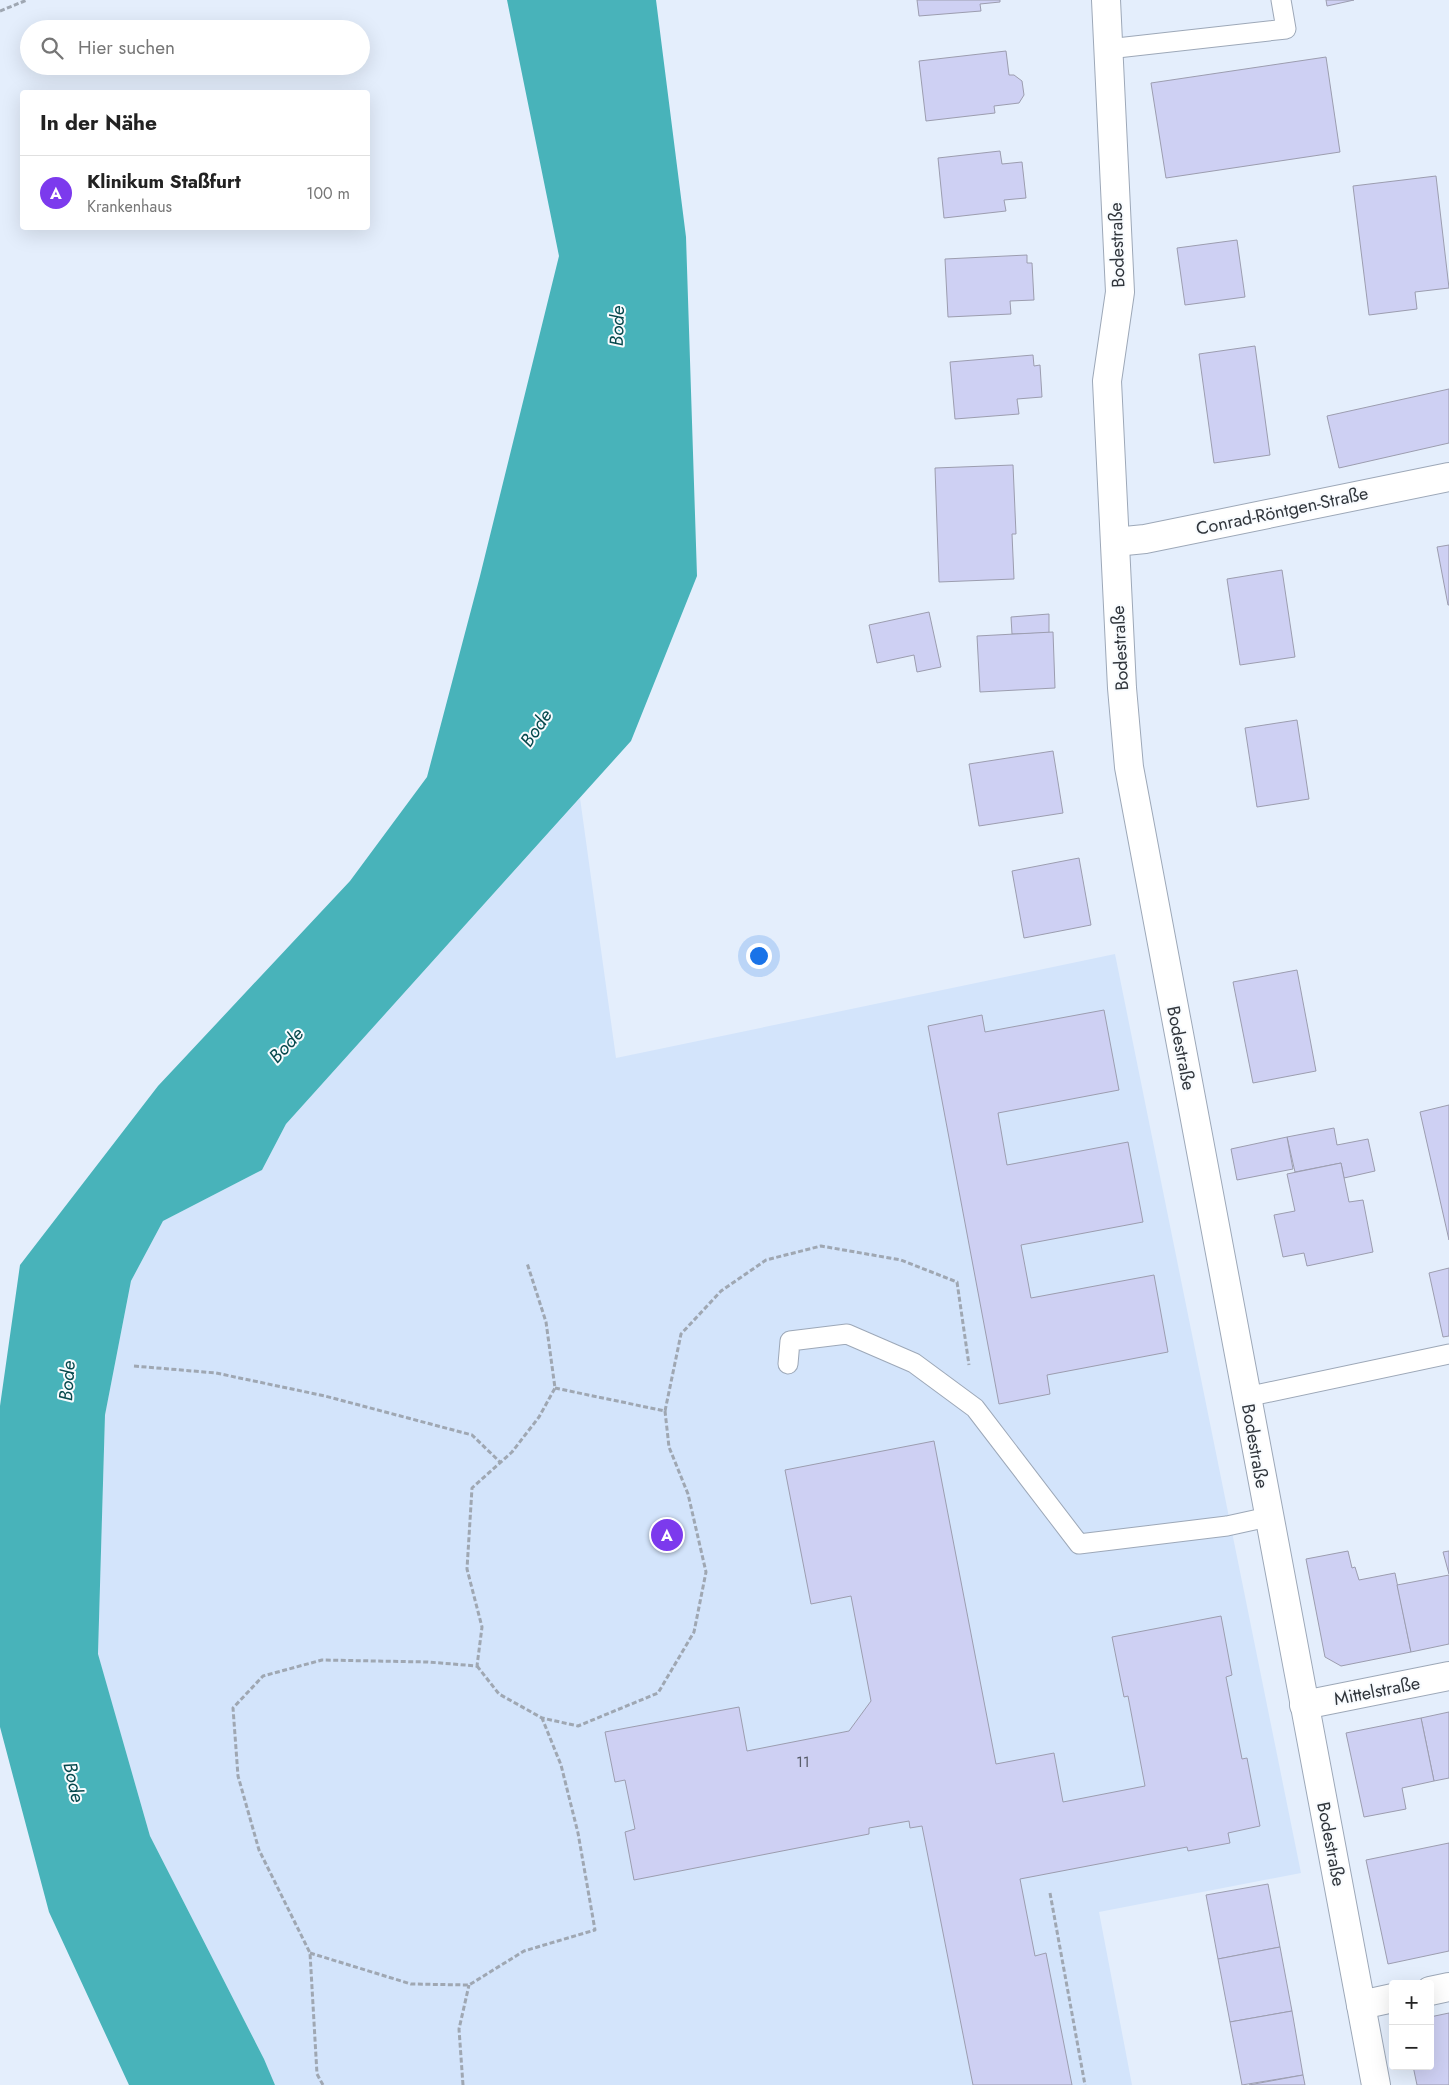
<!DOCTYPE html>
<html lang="de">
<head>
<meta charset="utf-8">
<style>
  body { margin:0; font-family:Jost,sans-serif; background:#f2f2f2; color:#222 }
  .controls { position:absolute; right:15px; bottom:15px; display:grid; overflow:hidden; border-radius:5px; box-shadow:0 5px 20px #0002 }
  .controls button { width:45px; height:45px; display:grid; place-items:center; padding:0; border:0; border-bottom:1px solid #e0e0e0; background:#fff; color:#222; font:25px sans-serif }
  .you { position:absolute; left:758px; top:955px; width:18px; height:18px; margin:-12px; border:4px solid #fff; border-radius:50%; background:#1a73e8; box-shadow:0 0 0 8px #1a73e833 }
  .badge { display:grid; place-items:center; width:32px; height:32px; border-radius:50%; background:#7c3aed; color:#fff; font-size:16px; font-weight:700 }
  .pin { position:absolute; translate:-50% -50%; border:2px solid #fff; box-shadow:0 1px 5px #0006 }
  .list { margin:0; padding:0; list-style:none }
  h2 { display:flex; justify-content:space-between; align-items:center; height:65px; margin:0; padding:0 20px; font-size:21px }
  h2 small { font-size:16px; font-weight:400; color:#767676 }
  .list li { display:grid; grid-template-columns:32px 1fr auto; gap:15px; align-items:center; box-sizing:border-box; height:75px; padding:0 20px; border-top:1px solid #e0e0e0 }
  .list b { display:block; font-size:19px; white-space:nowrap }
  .list p { margin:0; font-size:16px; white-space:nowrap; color:#767676 }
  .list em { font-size:16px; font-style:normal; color:#767676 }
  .icon { flex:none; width:28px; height:28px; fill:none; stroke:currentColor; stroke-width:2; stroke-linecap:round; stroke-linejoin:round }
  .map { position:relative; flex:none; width:1449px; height:2085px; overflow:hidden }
  .search { position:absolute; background:#fff; box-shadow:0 5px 20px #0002; left:20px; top:20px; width:350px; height:55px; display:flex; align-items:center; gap:12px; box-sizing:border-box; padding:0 18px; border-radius:28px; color:#767676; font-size:19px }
  .panel { position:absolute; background:#fff; box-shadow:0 5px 20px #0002; left:20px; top:90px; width:350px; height:140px; border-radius:5px }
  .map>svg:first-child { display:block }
</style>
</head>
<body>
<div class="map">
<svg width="1449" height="2085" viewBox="0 0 1449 2085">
  <rect width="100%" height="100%" fill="#e4eefc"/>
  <path fill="#d3e4fb" d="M580,798L616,1058L1115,954L1301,1873L1099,1912L1132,2085H275L264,2059L150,1836L98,1655L105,1415L131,1281L163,1221L262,1170L286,1124Z"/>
  <path fill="#48b3ba" d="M507,0H656L686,237L697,576L631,741L286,1124L262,1170L163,1221L131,1281L105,1415L98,1654L150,1836L264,2059L275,2085H129L49,1912L0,1727V1406L20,1265L158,1086L350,881L427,777L480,576L559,256Z"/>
  <g fill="#ced0f3" stroke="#9c9daf">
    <path d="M917,0H1000V2L980,4L981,11L919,16Z"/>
    <path d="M1326,0H1354L1327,6Z"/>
    <path d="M1006,51L1009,75H1014L1022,81L1024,95L1019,103L994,106L995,113L926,121L919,61Z"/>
    <path d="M1326,57L1340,152L1166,178L1151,83Z"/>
    <path d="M1000,151L1002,164L1022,162L1026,198L1004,200L1006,211L944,218L938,158Z"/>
    <path d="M1436,176L1449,288L1415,292L1417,309L1369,315L1353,186Z"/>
    <path d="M1237,240L1245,297L1185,305L1177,248Z"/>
    <path d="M1027,255V263H1032L1034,300L1010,301L1011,314L948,317L945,259Z"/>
    <path d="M1255,346L1270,455L1214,463L1199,354Z"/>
    <path d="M1033,355L1034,366L1040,365L1042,397L1017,399L1019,414L955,419L950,362Z"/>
    <path d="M1449,389V443L1339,468L1327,416Z"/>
    <path d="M1013,465L1016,534H1012L1014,579L939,582L935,468Z"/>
    <path d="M1449,545V605H1448L1437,547Z"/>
    <path d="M1282,570L1295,657L1240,665L1227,579Z"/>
    <path d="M929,612L941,667L917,672L914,655L877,663L869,625Z"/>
    <path d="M1049,614V633L1012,634L1011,617Z"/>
    <path d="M1053,632L1055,688L980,692L977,636Z"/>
    <path d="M1297,720L1309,799L1257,807L1245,728Z"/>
    <path d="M1053,751L1063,813L979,826L969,764Z"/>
    <path d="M1079,858L1091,925L1024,938L1012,871Z"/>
    <path d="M1297,970L1316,1071L1253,1083L1233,982Z"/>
    <path d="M1104,1010L1119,1090L998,1113L1007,1165L1128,1142L1143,1222L1021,1245L1031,1298L1154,1275L1168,1352L1047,1375L1050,1394L999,1404L928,1026L982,1015L985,1032Z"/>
    <path d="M1449,1105V1240L1420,1112Z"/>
    <path d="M1334,1128L1337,1145L1368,1139L1375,1171L1344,1178L1341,1163L1295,1172L1287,1137Z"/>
    <path d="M1287,1137L1293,1169L1237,1180L1231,1149Z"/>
    <path d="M1341,1163L1349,1202L1363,1200L1373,1252L1307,1266L1304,1253L1283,1257L1274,1215L1295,1211L1287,1174Z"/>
    <path d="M1449,1268V1336L1443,1337L1429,1273Z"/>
    <path d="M934,1441L996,1764L1054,1753L1063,1802L1145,1786L1128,1696L1124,1697L1112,1637L1221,1616L1232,1675L1226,1677L1242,1759L1247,1758L1260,1826L1228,1833L1230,1843L1188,1851L1187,1847L1020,1879L1035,1956L1046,1953L1072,2085H973L922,1826L910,1828L909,1821L869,1828V1834L634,1880L625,1832L635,1829L625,1780L615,1782L605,1732L739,1707L747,1751L849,1731L871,1701L851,1596L811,1604L785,1470Z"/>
    <path d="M1348,1551L1352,1568L1355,1567L1359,1580L1395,1573L1411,1652L1341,1666L1325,1657L1306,1559Z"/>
    <path d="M1449,1551V1574L1443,1552Z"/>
    <path d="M1449,1575V1644L1411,1652L1397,1585Z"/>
    <path d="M1449,1712V1778L1434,1781L1421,1718Z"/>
    <path d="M1421,1718L1434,1781L1402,1788L1406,1809L1364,1817L1346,1733Z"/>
    <path d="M1449,1843V1951L1388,1964L1366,1860Z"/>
    <path d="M1268,1884L1280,1947L1218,1959L1206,1895Z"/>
    <path d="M1280,1947L1292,2011L1230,2022L1218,1959Z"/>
    <path d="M1292,2011L1303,2075L1242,2085L1230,2022Z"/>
    <path d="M1449,2013V2085H1417L1413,2066H1430V2017Z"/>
    <path d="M1303,2075L1305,2085H1249Z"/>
  </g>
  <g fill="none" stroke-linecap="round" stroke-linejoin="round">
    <defs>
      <g id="lane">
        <path d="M1108,49L1286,29L1281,0"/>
        <path d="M788,1364L790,1341L847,1334L914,1363L975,1408L1079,1544L1227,1526L1268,1517"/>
        <path d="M1246,1397L1449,1354"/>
      </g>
      <g id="street">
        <path d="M1106,0L1120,292L1107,381L1122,688L1129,767L1376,2085"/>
        <path d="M1115,542L1145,539L1449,477"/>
        <path d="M1304,1705L1449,1676"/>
        <path d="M1430,1991L1449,1987"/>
        <path d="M1361,2005L1393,1998"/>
      </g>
    </defs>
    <use href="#lane" stroke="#9da8b8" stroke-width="21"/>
    <use href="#street" stroke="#9da8b8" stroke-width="30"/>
    <g stroke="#9fa7b2" stroke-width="3" stroke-dasharray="5 2.5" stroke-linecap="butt">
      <path d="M0,11L27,0"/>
      <path d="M134,1366L216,1373L325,1396L472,1435L500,1462"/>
      <path d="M555,1388L665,1411L681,1334L721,1291L766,1260L821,1246L901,1260L957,1282L969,1365"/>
      <path d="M477,1666L499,1694L542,1718L578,1726L658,1693L694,1632L706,1572L688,1494L669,1447L665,1411"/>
      <path d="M1050,1893L1085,2085"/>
      <path d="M310,1953L411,1984L469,1985L524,1951L595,1930L578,1833L561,1765L542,1718"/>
      <path d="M323,2085L317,2074L310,1953L259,1850L238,1776L233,1708L263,1676L322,1660L428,1662L477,1666L482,1627L467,1569L472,1488L512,1452L539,1417L555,1388L546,1322L527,1263"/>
      <path d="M463,2085L459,2029L469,1985"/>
    </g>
    <use href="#lane" stroke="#fff" stroke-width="19"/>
    <use href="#street" stroke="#fff" stroke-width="28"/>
  </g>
  <g text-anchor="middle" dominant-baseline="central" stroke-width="4" stroke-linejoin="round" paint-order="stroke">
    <g font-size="15" fill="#585c69">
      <text x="803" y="1762">11</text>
    </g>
    <g font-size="18" fill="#30353b" stroke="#f8fbfe">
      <text transform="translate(1117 245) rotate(-92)">Bodestraße</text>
      <text transform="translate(1282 511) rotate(-12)">Conrad-Röntgen-Straße</text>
      <text transform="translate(1120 648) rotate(-93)">Bodestraße</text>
      <text transform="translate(1181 1048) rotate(79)">Bodestraße</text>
      <text transform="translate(1255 1446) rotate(80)">Bodestraße</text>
      <text transform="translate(1377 1691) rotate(-11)">Mittelstraße</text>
      <text transform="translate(1331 1844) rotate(79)">Bodestraße</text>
    </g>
    <g font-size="19" font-style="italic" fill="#06494d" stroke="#f8fbfe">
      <text transform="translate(617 326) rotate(-88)">Bode</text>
      <text transform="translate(536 728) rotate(-56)">Bode</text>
      <text transform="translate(286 1045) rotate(-47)">Bode</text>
      <text transform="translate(67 1381) rotate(-86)">Bode</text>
      <text transform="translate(74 1782) rotate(77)">Bode</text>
    </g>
  </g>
</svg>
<div class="controls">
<button>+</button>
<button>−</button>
</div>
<div class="you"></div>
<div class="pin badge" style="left:667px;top:1535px">A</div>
<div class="search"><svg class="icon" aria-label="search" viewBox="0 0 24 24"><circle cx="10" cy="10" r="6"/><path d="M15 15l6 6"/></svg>Hier suchen</div>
<section class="panel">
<h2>In der Nähe<small></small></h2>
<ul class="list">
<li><span class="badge">A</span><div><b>Klinikum Staßfurt</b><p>Krankenhaus</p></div><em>100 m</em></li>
</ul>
</section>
</div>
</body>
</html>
